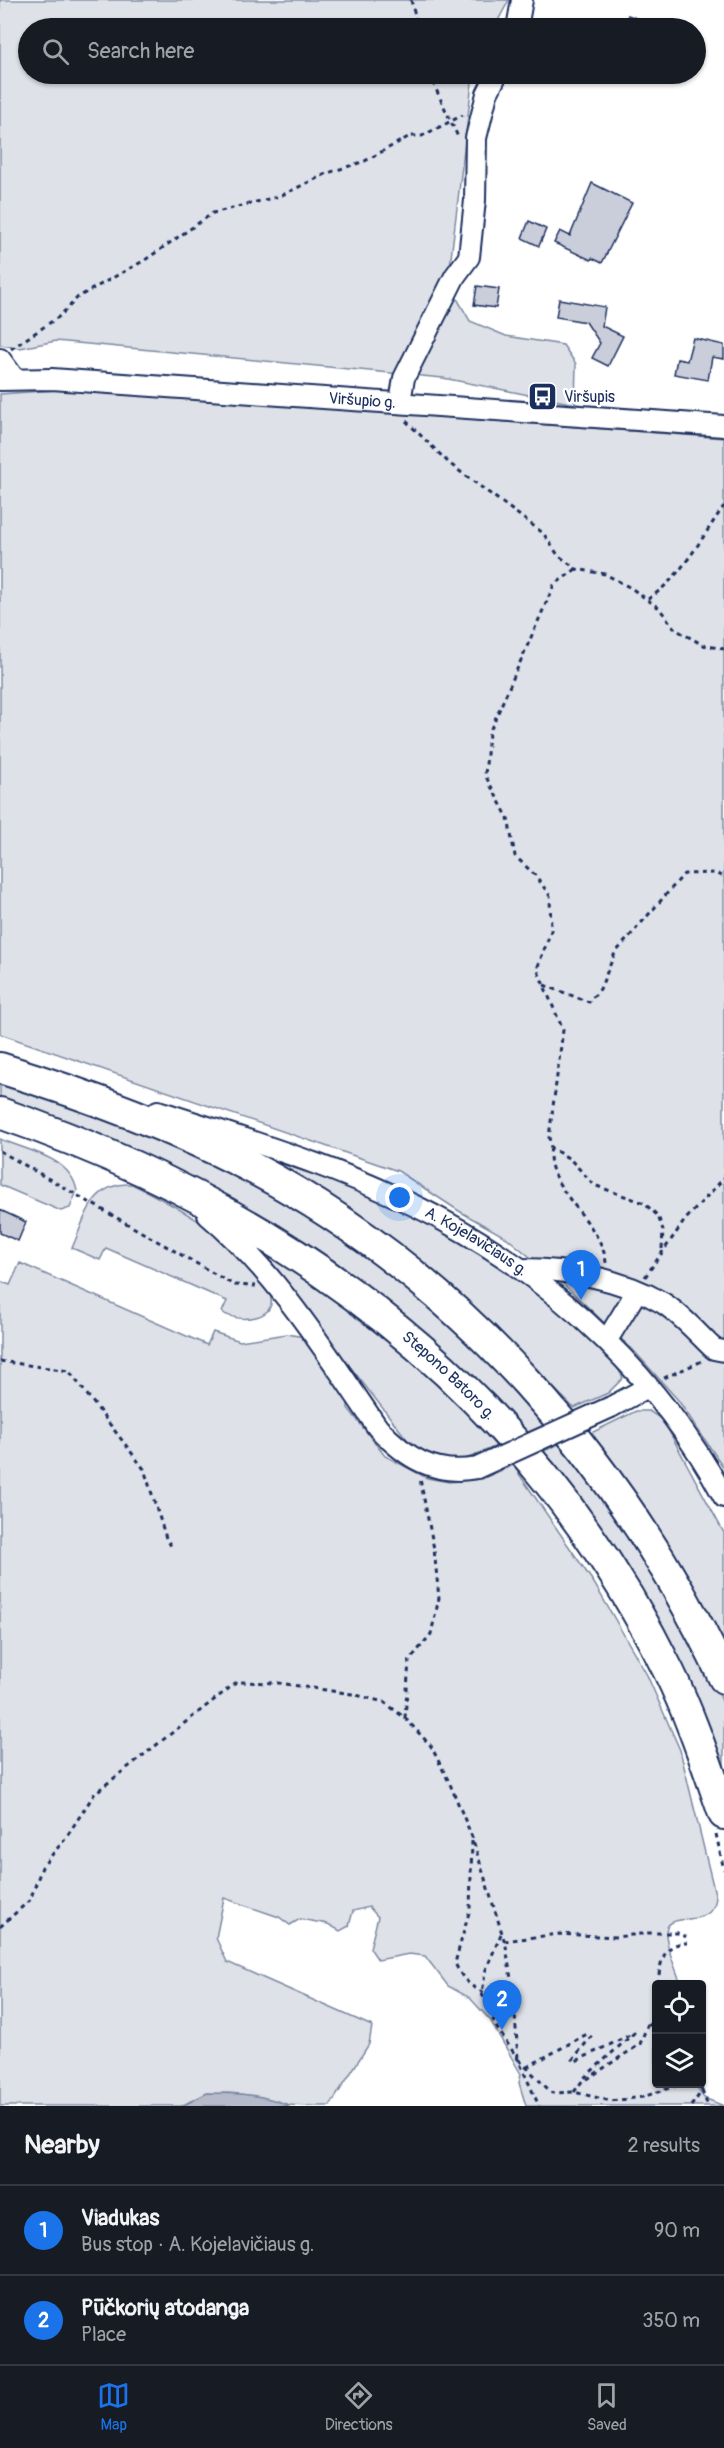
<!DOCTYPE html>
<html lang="en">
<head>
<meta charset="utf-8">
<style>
  body { margin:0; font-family:Pangolin,sans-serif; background:#242831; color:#f1f3f6 }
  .controls { position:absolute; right:18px; bottom:18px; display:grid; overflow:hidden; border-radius:6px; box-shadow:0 2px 4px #0004 }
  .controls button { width:54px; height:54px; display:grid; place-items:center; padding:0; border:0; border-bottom:2px solid #363941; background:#171b24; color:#f1f3f6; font:30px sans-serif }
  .you { position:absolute; left:400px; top:1198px; width:21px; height:21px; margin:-15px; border:4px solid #fff; border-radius:50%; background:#1a73e8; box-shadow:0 0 0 9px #1a73e833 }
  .badge { display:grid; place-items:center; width:39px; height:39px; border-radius:50%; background:#1a73e8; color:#fff; font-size:20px; font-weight:700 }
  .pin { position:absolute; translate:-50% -50px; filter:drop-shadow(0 2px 3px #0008) }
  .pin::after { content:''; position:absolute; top:32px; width:21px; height:18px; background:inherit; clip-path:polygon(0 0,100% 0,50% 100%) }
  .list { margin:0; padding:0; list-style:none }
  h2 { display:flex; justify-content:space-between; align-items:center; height:78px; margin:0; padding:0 24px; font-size:26px }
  h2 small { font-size:20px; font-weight:400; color:#9ea1a6 }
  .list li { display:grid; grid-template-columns:39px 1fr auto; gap:18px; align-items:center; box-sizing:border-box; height:90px; padding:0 24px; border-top:2px solid #363941 }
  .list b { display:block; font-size:22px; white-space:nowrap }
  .list p { margin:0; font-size:20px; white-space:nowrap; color:#9ea1a6 }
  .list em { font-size:20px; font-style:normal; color:#9ea1a6 }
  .icon { flex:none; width:33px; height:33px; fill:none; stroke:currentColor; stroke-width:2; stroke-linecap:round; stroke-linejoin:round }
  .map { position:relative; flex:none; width:724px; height:2106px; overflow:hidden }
  .search { position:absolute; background:#171b24; box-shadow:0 2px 4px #0004; left:18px; right:18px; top:18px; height:66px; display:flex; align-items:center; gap:15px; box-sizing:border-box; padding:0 21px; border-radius:33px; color:#9ea1a6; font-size:22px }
  .sheet { height:258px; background:#171b24 }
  nav { display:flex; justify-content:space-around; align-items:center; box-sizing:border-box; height:84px; border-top:2px solid #363941; background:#171b24; font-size:16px; color:#9ea1a6 }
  nav a { display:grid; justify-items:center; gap:3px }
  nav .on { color:#1a73e8 }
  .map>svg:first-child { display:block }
</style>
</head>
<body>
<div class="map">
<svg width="724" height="2106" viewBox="0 0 724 2106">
  <rect width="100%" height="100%" fill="#fff"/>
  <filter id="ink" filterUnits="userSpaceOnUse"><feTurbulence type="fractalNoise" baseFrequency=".0167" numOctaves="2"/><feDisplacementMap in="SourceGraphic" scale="12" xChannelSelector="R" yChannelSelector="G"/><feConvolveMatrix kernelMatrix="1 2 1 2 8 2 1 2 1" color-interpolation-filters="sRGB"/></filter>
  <g filter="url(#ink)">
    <g fill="#dee1e7" stroke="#7c88a2" stroke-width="1.5">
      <path d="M0,0H509L494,28H28V74H473L448,283L470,321L506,336L563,345L576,364L575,404L443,378L56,341L20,348L0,345Z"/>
      <path d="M71,389L724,438V1468L678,1400L635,1352L570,1290L507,1238L459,1211L398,1171L0,1034V394Z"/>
      <path d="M0,1079L104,1115L270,1190L402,1279L551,1422L523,1434L420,1331L0,1102Z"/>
      <path d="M0,1139C28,1151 71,1157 77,1191L70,1208L61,1211L0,1185Z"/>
      <path d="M246,1153C279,1164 313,1173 346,1185C423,1214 495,1257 558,1308C582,1327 611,1351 623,1378L608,1393L574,1408L517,1352Z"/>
      <path d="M132,1184C178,1207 220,1229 252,1270C258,1276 266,1284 269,1292C282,1320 237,1324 222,1312L227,1301L106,1248L100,1260L72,1248C86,1217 91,1182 132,1184Z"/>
      <path d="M248,1236C337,1299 425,1363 496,1446C457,1464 452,1466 413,1447Z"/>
      <path d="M20,1263L207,1345L213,1332L240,1341L287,1334L304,1337L348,1400V1408L385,1456L427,1478L449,1482L482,1479L513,1465L594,1583L647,1675L680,1750L716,1898C711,1933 665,1907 666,1934C667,1950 676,1969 681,1984H656V2084H694L704,2098L724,2106H526L519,2083L521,2074L490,2020L470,1998L448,1986L425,1956L409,1954L378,1960L370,1948L378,1917L369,1907L353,1911L349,1926L340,1931L328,1924L300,1919L290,1925L279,1917L224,1898L216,1938L227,1962L372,2026L369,2044L330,2106C318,2106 301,2106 289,2105C253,2095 216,2084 182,2106H0V1281L10,1285Z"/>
      <path d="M636,1411H649L663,1420L724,1533V1645C688,1570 638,1502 591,1433Z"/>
      <path d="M565,1441L583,1464L704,1657L724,1706V1786L540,1453Z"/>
    </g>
    <path fill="#b5bbca" stroke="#77839f" stroke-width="1.5" d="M207,2093C235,2093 264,2094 290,2106H182Z"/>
    <g fill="#caceda" stroke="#1b2f5e" stroke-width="1.5">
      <path d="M628,15L661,28H622Z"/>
      <path d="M592,183L632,203L602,263L592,258L591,260L554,243L560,231L570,236Z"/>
      <path d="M529,221L546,229L539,246L522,238Z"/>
      <path d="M477,286L499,289L496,308L474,305Z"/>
      <path d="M559,299L605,307L602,326L623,336L608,366L592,358L600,343L586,322L556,317Z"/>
      <path d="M693,338L724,345V359L712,357L708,380L674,374L677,359L687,361Z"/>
      <path d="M0,1210L26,1222L18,1241L0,1233Z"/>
    </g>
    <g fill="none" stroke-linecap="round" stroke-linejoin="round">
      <defs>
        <g id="street">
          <path d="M517,28L522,0"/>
          <path d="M0,359L14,378"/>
          <path id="s1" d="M0,380L52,379L724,426"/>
          <path d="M400,402L404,378L455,276L469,257L475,200L476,138L487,94L497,74"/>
          <path id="s2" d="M158,1111C255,1142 357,1173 446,1222C561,1285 662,1381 724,1497"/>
          <path d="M208,1215C277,1273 327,1354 378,1428C406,1458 435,1476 477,1468"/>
          <path d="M521,1269C568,1269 622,1279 663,1303C682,1315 698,1334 714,1349L724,1351"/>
          <path d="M607,1340L637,1291"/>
          <path d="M611,1407L648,1387"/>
        </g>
        <g id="primary">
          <path d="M0,1068C84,1094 168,1125 247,1165C460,1276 622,1463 724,1678"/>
          <path id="s3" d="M0,1113C293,1214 529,1389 669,1672C691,1717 707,1766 724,1814"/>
        </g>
      </defs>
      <use href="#street" stroke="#1b2f5e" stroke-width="24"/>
      <use href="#primary" stroke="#1b2f5e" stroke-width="34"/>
      <g stroke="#1b2f5e" stroke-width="3" stroke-dasharray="4.5 4.5" stroke-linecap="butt">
        <path d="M411,0L418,28"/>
        <path d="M429,74L458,137"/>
        <path d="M11,349L60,316L78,297L145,260L213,213L280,196L328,173L365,161L410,136H422L463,115"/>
        <path d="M406,421L450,464L543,533L558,555L576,569L605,574L631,588L659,608L675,629L703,645L724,649"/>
        <path d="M576,569L554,585L489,733L485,775L508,818L515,856L536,876L550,896L551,931L537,969L563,1030L549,1137L551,1148L570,1159L594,1185L644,1203L658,1216L663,1230L662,1249"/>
        <path d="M648,599C682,577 701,538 724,506"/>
        <path d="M544,985L589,1002L600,989L615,953L684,874L716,873L724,877"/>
        <path d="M551,1148C542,1187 603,1222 606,1263"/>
        <path d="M0,1151L234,1285L256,1286"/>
        <path d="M645,1277L685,1220L724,1178"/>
        <path d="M0,1361L69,1371L144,1469L166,1538L173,1549"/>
        <path d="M664,1378L702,1361"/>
        <path d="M405,1718L409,1661L431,1634L439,1598L434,1549L420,1479"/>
        <path d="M716,1834L724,1870"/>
        <path d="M472,1841L470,1909L455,1963C467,1991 486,1995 514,1999"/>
        <path d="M0,1927L30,1900L42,1867L65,1839L95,1793L237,1682L279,1683L352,1694L384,1702L405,1718L431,1746L450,1784L472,1837L506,1946L514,1999L518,2059"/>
        <path d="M501,1934L485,1972L482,1994L497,2028L518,2059L539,2106"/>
        <path d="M504,1941L559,1934L616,1937L648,1933H680L686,1937"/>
        <path d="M658,1984C660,1964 662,1943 687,1943"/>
        <path d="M519,2060L552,2093L574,2092L611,2101L643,2097L681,2084"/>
        <path d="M527,2067L587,2034L591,2037L573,2059L574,2062L634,2033L584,2078L586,2080L640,2044L649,2021L656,2038"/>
        <path d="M702,2091L708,2106"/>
        <path d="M574,2092L583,2080"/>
        <path d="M691,2106L702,2091L699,2084"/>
      </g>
      <use href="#street" stroke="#fff" stroke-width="20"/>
      <use href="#primary" stroke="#fff" stroke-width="30"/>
      <defs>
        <path id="street-bridge" d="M477,1468L611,1407"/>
      </defs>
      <use href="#street-bridge" stroke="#1b2f5e" stroke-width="24" stroke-linecap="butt"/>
      <use href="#street-bridge" stroke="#fff" stroke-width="20"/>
    </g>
  </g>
  <defs>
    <symbol id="bus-square" viewBox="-11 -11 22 22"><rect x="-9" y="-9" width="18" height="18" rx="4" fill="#1b2f5e" stroke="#fff"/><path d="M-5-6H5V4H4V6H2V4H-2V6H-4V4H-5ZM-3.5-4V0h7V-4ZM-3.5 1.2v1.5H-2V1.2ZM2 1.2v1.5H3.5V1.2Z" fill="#fff"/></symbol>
  </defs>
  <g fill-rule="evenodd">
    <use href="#bus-square" x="526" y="380" width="33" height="33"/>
  </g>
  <g text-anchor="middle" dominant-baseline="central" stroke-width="4.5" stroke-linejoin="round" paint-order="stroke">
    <g font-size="16" fill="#1b2f5e" stroke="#fff" text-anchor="start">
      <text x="564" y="397">Viršupis</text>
    </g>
    <g font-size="16" fill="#1b2f5e" stroke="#fff">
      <text stroke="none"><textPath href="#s1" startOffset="363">Viršupio g.</textPath></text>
      <text stroke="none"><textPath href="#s2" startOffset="345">A. Kojelavičiaus g.</textPath></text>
      <text stroke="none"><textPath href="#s3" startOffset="524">Stepono Batoro g.</textPath></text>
    </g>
  </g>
</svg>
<div class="controls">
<button><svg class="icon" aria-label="locate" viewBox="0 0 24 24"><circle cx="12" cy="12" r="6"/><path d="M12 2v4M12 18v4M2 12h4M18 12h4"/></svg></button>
<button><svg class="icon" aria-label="layers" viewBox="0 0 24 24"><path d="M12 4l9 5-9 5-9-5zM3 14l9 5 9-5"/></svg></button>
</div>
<div class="you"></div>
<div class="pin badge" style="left:581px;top:1300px">1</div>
<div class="pin badge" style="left:502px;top:2030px">2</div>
<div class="search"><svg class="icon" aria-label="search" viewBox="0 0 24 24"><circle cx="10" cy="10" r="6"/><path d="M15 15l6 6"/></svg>Search here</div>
</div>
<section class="sheet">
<h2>Nearby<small>2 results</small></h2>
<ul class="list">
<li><span class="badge">1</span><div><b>Viadukas</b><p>Bus stop · A. Kojelavičiaus g.</p></div><em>90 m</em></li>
<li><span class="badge">2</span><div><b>Pūčkorių atodanga</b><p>Place</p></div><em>350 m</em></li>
</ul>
</section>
<nav>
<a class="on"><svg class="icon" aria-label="map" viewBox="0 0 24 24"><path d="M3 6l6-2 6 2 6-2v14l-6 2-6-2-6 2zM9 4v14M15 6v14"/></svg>Map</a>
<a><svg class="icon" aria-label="directions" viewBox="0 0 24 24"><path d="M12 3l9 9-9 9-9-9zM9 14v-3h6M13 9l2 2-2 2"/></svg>Directions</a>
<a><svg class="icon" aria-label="saved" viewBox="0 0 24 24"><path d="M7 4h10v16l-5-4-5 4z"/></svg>Saved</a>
</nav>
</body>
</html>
